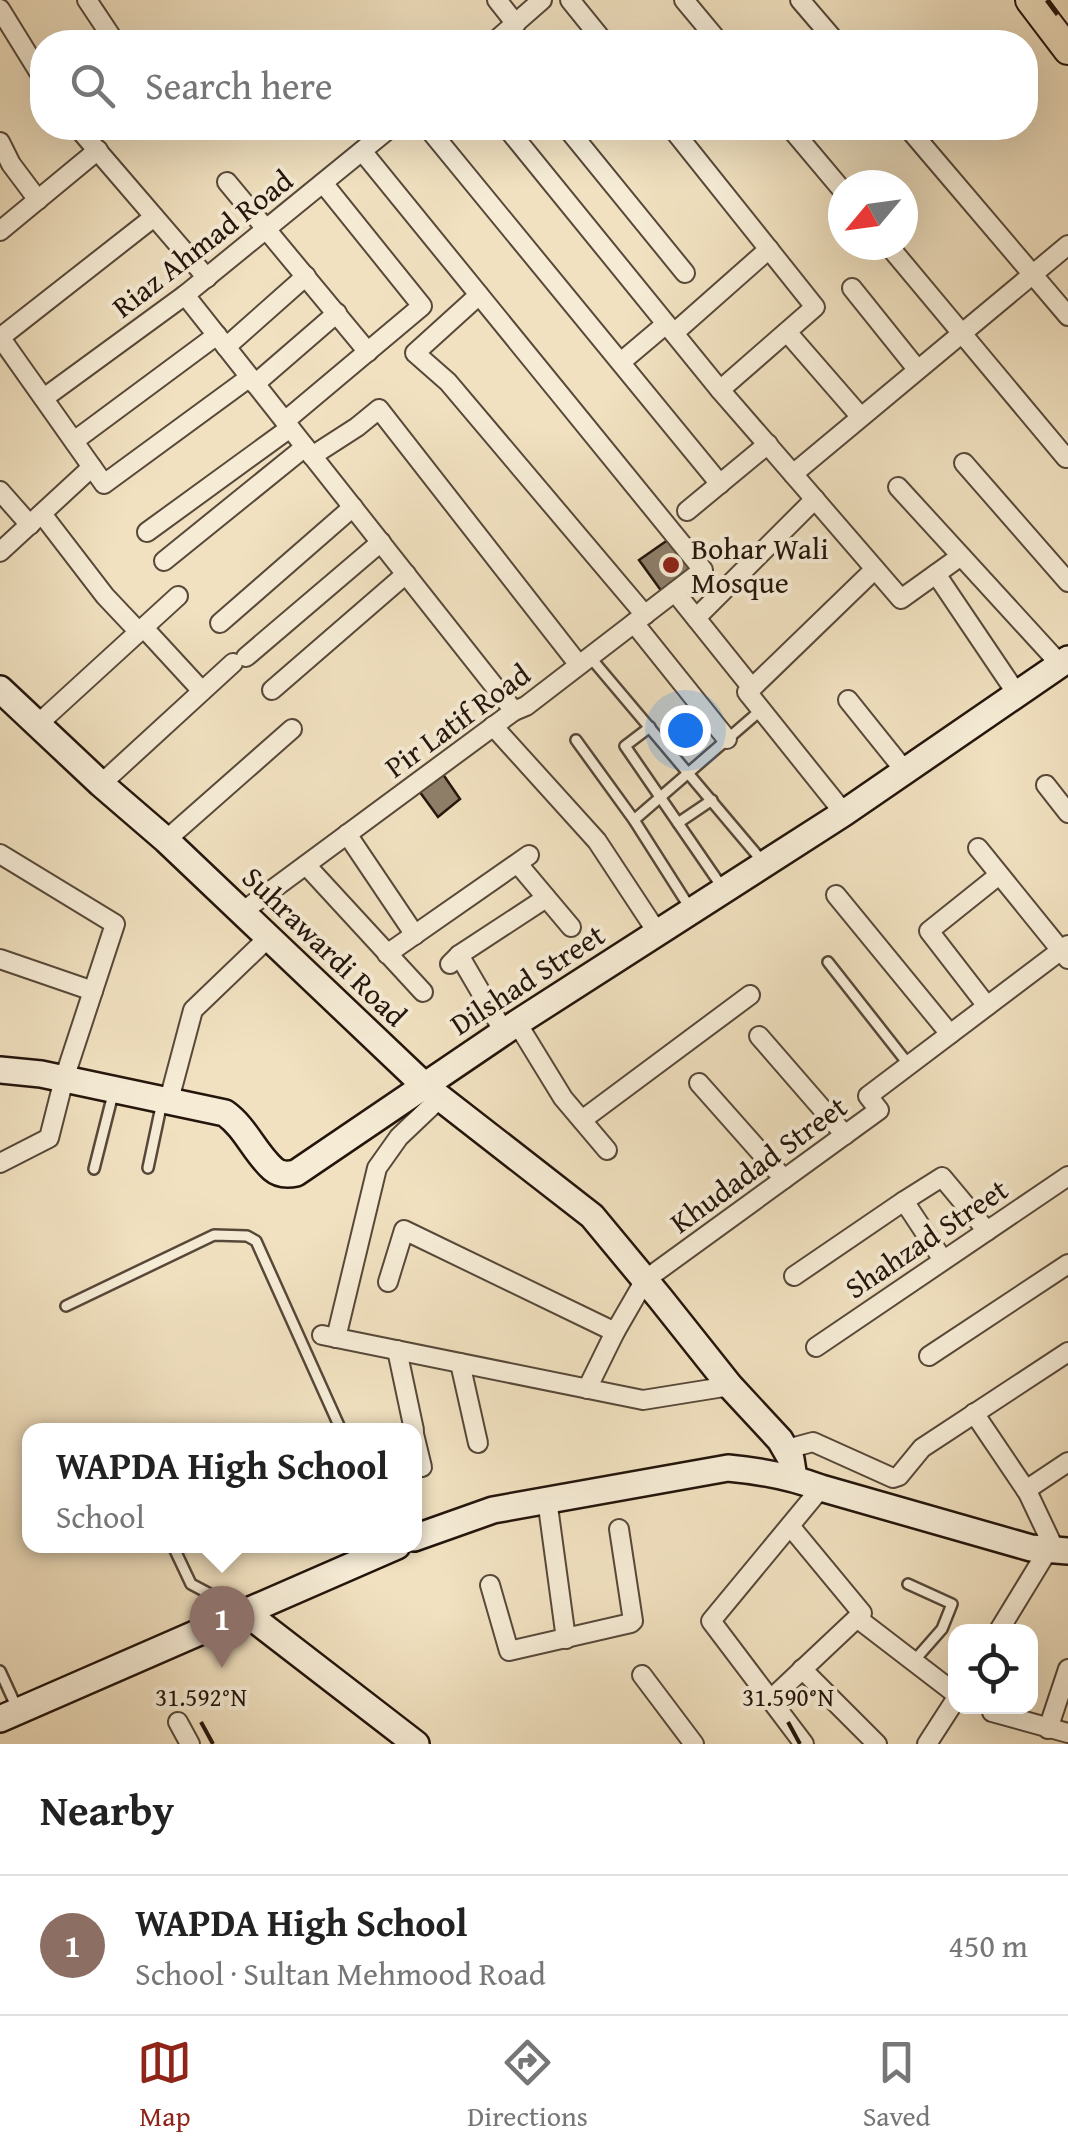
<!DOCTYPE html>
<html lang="en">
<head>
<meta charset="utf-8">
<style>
  body { margin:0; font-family:"Gentium Book Plus",serif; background:#f2f2f2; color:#222 }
  .controls { position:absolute; right:30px; bottom:30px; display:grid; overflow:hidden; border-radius:20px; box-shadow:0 10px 40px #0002 }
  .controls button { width:90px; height:90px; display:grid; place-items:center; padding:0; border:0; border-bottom:2px solid #e0e0e0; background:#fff; color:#222; font:50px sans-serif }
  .compass { position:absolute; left:828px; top:170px; width:90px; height:90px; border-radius:50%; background:#fff; box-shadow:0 10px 40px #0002; rotate:241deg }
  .you { position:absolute; left:685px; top:730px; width:35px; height:35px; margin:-25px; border:8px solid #fff; border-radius:50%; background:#1a73e8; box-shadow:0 0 0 15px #1a73e833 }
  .badge { display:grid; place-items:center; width:65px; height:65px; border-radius:50%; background:#8f2418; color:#fff; font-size:32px; font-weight:700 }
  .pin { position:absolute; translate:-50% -82px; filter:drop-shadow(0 2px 5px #0008) }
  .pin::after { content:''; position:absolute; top:52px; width:35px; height:30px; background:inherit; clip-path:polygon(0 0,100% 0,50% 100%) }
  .popup { position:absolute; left:22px; top:1423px; width:400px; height:130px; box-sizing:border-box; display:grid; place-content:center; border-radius:20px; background:#fff; filter:drop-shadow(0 2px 8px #0005); font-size:32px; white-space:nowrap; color:#767676 }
  .popup b { font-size:38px; color:#222 }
  .popup::after { content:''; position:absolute; left:50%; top:100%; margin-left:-20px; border:20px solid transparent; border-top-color:#fff }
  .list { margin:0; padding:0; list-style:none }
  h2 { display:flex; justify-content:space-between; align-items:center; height:130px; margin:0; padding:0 40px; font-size:42px }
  h2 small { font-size:32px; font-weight:400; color:#767676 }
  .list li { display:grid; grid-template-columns:65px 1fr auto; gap:30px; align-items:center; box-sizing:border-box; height:140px; padding:0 40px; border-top:2px solid #e0e0e0 }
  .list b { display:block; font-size:38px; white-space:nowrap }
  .list p { margin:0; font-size:32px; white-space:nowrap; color:#767676 }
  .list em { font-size:32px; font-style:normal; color:#767676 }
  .icon { flex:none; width:55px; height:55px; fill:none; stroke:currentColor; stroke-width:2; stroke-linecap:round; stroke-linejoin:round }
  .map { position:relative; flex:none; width:1068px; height:1744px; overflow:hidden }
  .search { position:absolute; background:#fff; box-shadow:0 10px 40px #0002; left:30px; right:30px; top:30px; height:110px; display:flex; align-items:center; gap:25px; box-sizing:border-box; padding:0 35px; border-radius:40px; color:#767676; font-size:38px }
  .sheet { height:270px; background:#fff }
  nav { display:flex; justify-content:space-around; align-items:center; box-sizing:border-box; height:140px; border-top:2px solid #e0e0e0; background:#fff; font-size:28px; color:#767676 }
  nav a { display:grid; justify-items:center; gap:5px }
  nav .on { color:#8f2418 }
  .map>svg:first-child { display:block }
</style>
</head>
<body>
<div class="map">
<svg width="1068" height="1744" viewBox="0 0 1068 1744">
  <rect width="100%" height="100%" fill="#f1e1c0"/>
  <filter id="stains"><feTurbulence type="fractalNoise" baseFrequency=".002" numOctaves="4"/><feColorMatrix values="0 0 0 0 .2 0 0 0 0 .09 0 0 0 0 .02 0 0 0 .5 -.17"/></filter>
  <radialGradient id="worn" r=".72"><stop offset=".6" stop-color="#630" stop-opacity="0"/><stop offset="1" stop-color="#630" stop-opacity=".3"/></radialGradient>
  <g fill="#8f7f6a" stroke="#24150c" stroke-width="2.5">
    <path d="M675,535L706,575L670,603L639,560Z"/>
    <path d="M438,767L460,799L438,817L414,784Z"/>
  </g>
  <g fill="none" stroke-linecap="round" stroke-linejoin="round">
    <defs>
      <g id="lane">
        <path d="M590,657L763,862"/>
        <path d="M650,727L625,746L722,887"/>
        <path d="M576,740L634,820L690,908"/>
        <path d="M634,820L761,710"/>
        <path d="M678,823L712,800"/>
        <path d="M828,962L909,1065"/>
        <path d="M148,1168L162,1102"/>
        <path d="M94,1169L113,1094"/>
        <path d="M66,1306L214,1235L247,1236L256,1241L341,1430"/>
        <path d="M173,1546L191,1584L238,1609"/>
        <path d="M908,1584L952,1604L942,1629L913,1662"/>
        <path d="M0,1671L17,1708"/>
      </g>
      <g id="street">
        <path d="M87,0L115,42"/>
        <path d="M497,0L516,24"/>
        <path d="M570,0L604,42"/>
        <path d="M684,0L719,42"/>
        <path d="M800,0L836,42"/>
        <path d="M0,9L42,77"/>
        <path d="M494,42L542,0"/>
        <path d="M78,128L207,278"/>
        <path d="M428,128L720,484"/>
        <path d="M507,128L720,390L793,474L1068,245"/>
        <path d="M567,128L685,273"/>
        <path d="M672,128L815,307L720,390"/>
        <path d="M790,128L843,191"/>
        <path d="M908,128L1068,316"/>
        <path d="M0,142L11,164L38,200"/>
        <path d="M227,182L368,352"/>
        <path d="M0,231L98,150"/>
        <path d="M888,245L1066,458"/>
        <path d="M852,288L917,369"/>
        <path d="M185,295L514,711"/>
        <path d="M479,295L415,353L448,382L645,615"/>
        <path d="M787,332L860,416"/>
        <path d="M674,333L769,249"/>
        <path d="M0,337L104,484L250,377"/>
        <path d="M1,337L154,217"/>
        <path d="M226,347L306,276"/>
        <path d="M621,362L666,324"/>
        <path d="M255,384L337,313"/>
        <path d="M44,398L185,295L390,128"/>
        <path d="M285,421L422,306L323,183"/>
        <path d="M74,441L217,335"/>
        <path d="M312,456L357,427L379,409L579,665"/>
        <path d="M964,463L1068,582"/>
        <path d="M793,474L901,599L961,556"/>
        <path d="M898,487L1060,664"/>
        <path d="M0,491L30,525"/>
        <path d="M687,511L768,444"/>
        <path d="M42,514L105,596L139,632"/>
        <path d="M147,532L290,428"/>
        <path d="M0,552L92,467"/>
        <path d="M164,561L305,447"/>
        <path d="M936,574L1017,694"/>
        <path d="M675,592L752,688L747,692L844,813"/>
        <path d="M696,618L815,499"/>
        <path d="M220,623L353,507"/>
        <path d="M634,623L727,739"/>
        <path d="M144,628L202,691"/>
        <path d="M246,657L381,542"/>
        <path d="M752,688L875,569"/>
        <path d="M272,690L406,574"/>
        <path d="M848,700L905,771"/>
        <path d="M38,724L178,596"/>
        <path d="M493,726L597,841L657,932"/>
        <path d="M101,784L233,663"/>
        <path d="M1046,785L1068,813"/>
        <path d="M347,834L415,935"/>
        <path d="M166,840L292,729"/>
        <path d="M978,848L1068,959"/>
        <path d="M0,854L115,924L64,1079L49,1138L0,1163"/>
        <path d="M518,864L571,927"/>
        <path d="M306,865L423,992"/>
        <path d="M836,895L950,1034"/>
        <path d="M242,912L514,711L526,706L703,570L362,151"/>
        <path d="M387,954L529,855"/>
        <path d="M459,955L504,1032"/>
        <path d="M0,959L93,991"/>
        <path d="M450,964L459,955L546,898"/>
        <path d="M987,1006L929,931L999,875"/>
        <path d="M517,1023L563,1098L607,1150"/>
        <path d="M759,1036L845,1135"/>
        <path d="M699,1083L784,1179"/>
        <path d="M169,1100L193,1010L269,937"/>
        <path d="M582,1120L750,995"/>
        <path d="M904,1201L942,1177L987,1231"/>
        <path d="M794,1276L904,1201L943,1260"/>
        <path d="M388,1282L404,1230L615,1332L587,1389"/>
        <path d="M615,1332L645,1280L879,1110L868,1096L1068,945"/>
        <path d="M322,1335L643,1400L730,1386"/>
        <path d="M336,1338L377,1168L399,1137L440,1098"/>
        <path d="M816,1347L1068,1176"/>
        <path d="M397,1350L414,1430"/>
        <path d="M929,1356L1068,1264"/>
        <path d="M460,1363L478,1443"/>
        <path d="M974,1413L1028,1493L1055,1550"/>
        <path d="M414,1434L422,1467"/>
        <path d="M787,1449L813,1442L893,1478L899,1476L922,1448L1068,1352"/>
        <path d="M1026,1490L1068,1462"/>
        <path d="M547,1499L566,1639"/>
        <path d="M790,1526L862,1613L857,1618"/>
        <path d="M490,1585L509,1651L631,1623L633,1621L619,1529"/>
        <path d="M998,1632L1048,1550"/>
        <path d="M802,1669L877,1744"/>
        <path d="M642,1675L694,1744"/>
        <path d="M771,1699L857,1618L956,1694"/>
        <path d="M992,1712L1068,1733"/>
        <path d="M178,1722L190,1744"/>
        <path d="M1048,1729L1068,1669"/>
        <path d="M804,1744L711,1621L821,1488"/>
        <path d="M927,1744L956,1699"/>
      </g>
      <g id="secondary">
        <path d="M0,689L101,784L166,840L425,1086L592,1216L660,1298L730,1386L780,1440L791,1459L794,1478"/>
        <path d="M0,1070L41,1074L225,1113C246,1128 254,1152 273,1169C280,1175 287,1175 296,1173L517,1023L844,813L1068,659"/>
        <path d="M414,1538L493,1510L728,1468C761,1471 790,1476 821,1488L1031,1548L1068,1551"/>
        <path d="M245,1612L416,1744"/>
        <path d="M0,1719L397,1546"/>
      </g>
      <path id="primary" d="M1030,0L1068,50"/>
    </defs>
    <use href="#lane" stroke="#574839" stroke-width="14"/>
    <use href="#street" stroke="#574839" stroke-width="22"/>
    <use href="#secondary" stroke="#24150c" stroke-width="30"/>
    <use href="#primary" stroke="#24150c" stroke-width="32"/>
    <use href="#lane" stroke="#f6ecd6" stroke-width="9"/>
    <use href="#street" stroke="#f6ecd6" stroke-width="18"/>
    <use href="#secondary" stroke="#f6ecd6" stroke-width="25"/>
    <use href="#primary" stroke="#f1e1c0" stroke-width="28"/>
    <path stroke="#24150c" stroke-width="5" stroke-dasharray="18 18" stroke-linecap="butt" d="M1047,0L1068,28"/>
  </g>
  <path fill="none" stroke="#24150c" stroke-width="4" d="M201,1722L213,1744M788,1722L800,1744"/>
  <circle fill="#8f2418" stroke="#f6ecd6" stroke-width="4" cx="671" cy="565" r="10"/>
  <g text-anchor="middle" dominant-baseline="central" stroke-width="8" stroke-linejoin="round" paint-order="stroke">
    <g font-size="30" fill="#24150c" stroke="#f6ecd6">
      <text transform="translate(202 243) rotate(-38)">Riaz Ahmad Road</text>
      <text transform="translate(457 720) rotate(-36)">Pir Latif Road</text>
      <text transform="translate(325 946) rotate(44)">Suhrawardi Road</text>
      <text transform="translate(527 979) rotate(-33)">Dilshad Street</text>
      <text transform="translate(758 1164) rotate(-36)">Khudadad Street</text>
      <text transform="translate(926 1238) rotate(-34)">Shahzad Street</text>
    </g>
    <g font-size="30" fill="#24150c" stroke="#f6ecd6" text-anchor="start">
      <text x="691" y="548">Bohar Wali<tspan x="691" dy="34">Mosque</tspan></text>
    </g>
  </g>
  <g font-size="25" text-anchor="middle" fill="#24150c" stroke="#f6ecd6" stroke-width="8" stroke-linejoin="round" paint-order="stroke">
    <text x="201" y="1706">31.592°N</text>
    <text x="788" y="1706">31.590°N</text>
  </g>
  <rect width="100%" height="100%" filter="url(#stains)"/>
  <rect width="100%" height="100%" fill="url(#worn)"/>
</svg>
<div class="controls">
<button><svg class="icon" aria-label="locate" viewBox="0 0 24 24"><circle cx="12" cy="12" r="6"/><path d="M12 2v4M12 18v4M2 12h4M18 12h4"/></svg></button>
</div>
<svg class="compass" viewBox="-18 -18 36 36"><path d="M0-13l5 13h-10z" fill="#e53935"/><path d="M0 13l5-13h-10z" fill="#767676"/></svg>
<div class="you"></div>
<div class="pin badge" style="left:222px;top:1668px;background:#8d6e63">1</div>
<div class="popup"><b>WAPDA High School</b>School</div>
<div class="search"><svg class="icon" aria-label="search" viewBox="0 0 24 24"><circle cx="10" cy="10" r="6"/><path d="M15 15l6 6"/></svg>Search here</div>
</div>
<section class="sheet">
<h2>Nearby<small></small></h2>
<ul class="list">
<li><span class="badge" style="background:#8d6e63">1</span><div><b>WAPDA High School</b><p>School · Sultan Mehmood Road</p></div><em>450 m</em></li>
</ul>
</section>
<nav>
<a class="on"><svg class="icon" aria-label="map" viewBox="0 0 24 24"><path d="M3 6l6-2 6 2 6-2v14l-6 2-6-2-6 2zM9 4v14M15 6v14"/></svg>Map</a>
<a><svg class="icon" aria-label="directions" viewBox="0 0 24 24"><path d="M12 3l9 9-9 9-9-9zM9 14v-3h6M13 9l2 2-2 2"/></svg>Directions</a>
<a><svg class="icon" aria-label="saved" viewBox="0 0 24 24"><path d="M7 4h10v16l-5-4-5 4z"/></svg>Saved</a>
</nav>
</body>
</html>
